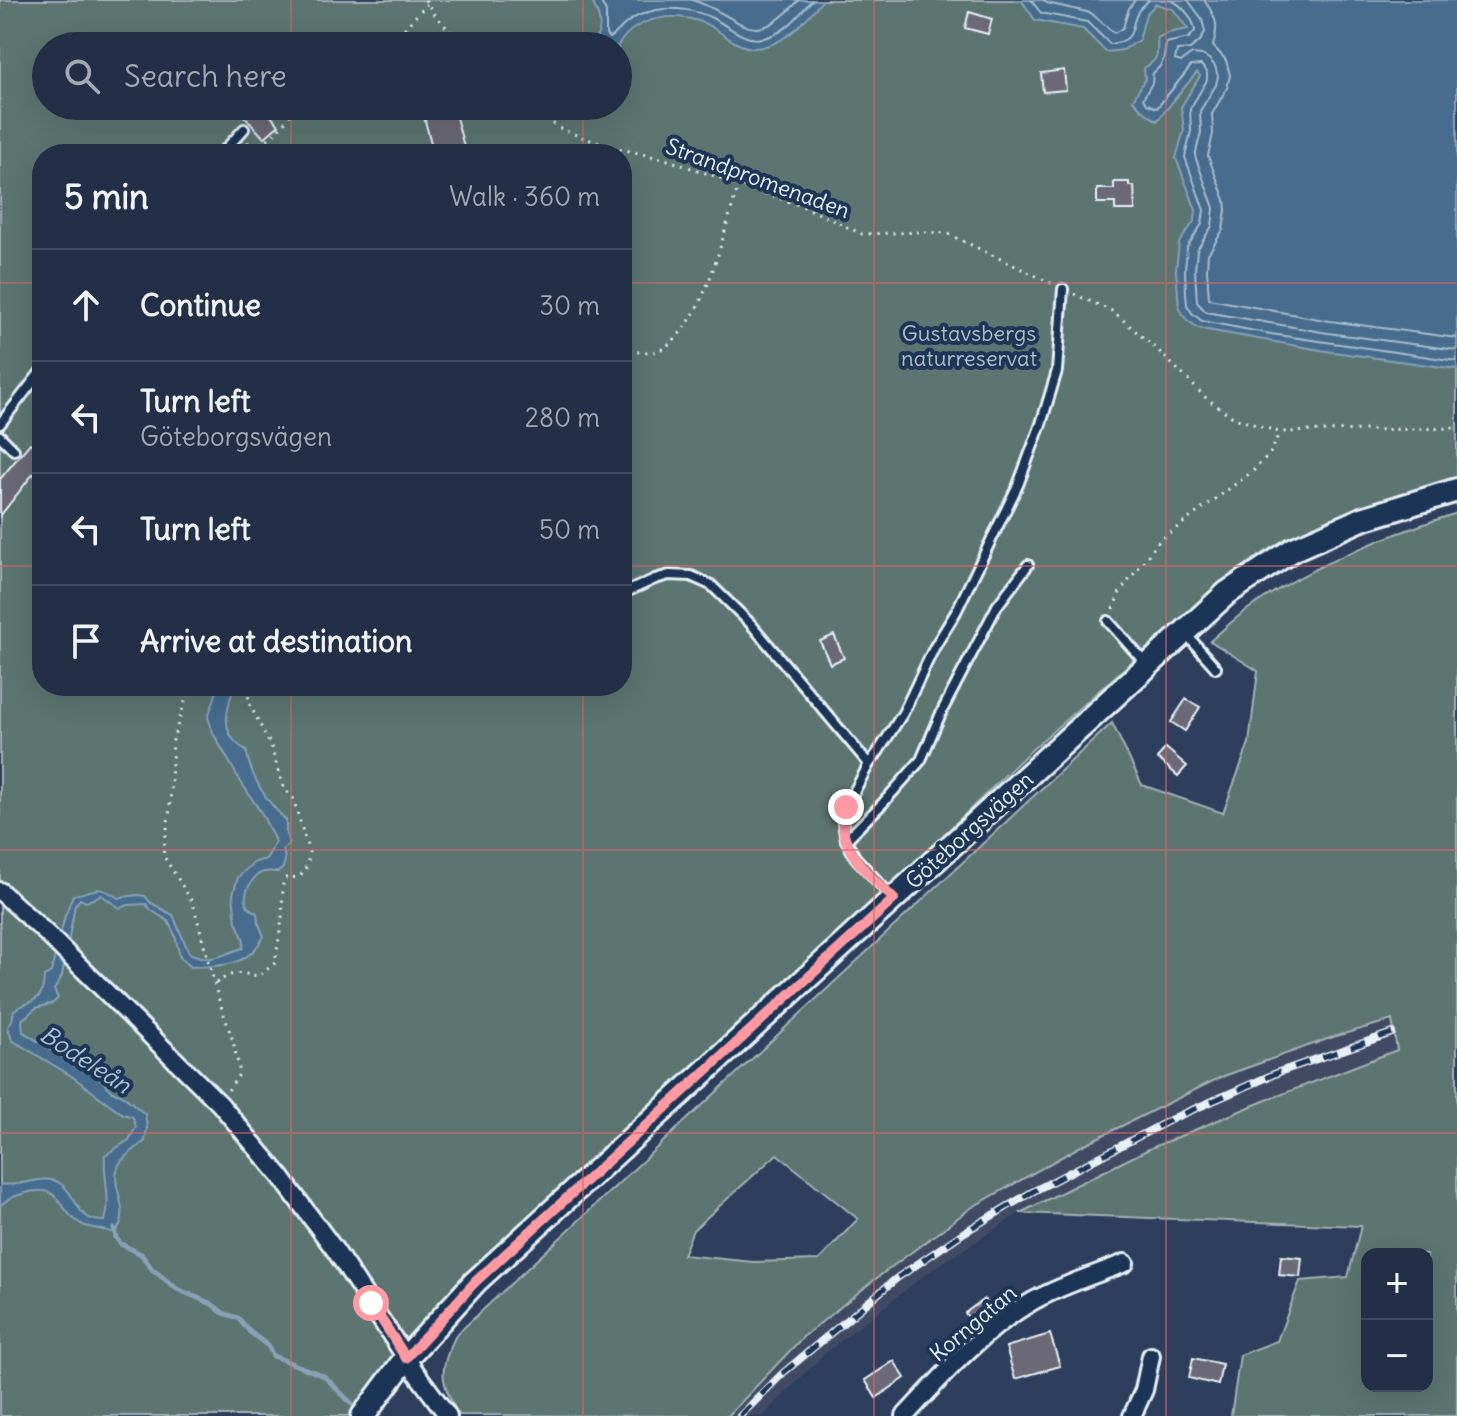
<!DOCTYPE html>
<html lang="en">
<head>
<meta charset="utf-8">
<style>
  body { margin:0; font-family:Delius,sans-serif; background:#2a374d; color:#f1f3f6 }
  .controls { position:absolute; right:24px; bottom:24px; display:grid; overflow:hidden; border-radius:16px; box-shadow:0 8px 32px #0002 }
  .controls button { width:72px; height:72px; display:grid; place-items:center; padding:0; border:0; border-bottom:2px solid #3f4a5f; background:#222f46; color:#f1f3f6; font:40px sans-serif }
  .stop { position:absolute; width:24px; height:24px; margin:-18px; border:6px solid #ff9aa2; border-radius:50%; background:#fff }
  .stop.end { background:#ff9aa2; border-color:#fff; box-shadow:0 2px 8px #0008 }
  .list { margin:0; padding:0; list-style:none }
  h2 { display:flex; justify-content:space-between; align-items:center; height:104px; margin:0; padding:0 32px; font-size:34px }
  h2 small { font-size:26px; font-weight:400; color:#a2a9b3 }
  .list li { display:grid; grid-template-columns:52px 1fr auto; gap:24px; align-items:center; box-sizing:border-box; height:112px; padding:0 32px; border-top:2px solid #3f4a5f }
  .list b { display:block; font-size:30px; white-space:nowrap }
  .list p { margin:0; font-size:26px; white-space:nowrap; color:#a2a9b3 }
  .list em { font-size:26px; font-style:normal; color:#a2a9b3 }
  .icon { flex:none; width:44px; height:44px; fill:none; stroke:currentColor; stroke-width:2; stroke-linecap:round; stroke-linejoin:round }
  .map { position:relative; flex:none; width:1457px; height:1416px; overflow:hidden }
  .search { position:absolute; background:#222f46; box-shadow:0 8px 32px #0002; left:32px; top:32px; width:600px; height:88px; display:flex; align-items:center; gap:20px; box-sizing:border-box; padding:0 28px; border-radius:44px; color:#a2a9b3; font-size:30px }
  .panel { position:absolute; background:#222f46; box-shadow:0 8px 32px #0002; left:32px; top:144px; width:600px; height:552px; border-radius:32px }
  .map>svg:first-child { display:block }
</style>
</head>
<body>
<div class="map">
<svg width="1457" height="1416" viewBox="0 0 1457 1416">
  <rect width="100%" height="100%" fill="#2d3f5d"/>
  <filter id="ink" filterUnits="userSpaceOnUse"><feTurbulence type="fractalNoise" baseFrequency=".0125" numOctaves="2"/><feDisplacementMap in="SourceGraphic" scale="16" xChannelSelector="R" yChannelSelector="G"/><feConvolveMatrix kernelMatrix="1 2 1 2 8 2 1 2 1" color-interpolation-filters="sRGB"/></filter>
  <g filter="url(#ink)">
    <path fill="#404c64" d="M1393,1020L1398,1049L1259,1103L1149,1149L1020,1213L927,1273L824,1354L763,1416H728L802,1337L874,1280L971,1208L1083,1145L1221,1077L1333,1037Z"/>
    <g fill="#5c7470" stroke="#a2b2b4" stroke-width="2" fill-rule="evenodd">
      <path d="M0,0H1457V477L1355,510L1213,590L1028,753L890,887L428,1329L359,1416H0ZM46,46H618V106H46ZM42,154H622V686H42Z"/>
      <path d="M1457,513V1416H1231L1240,1355L1277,1341L1300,1281L1348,1277L1361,1226L1020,1213L1149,1149L1259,1103L1397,1050L1392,1020L1333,1037L1221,1077L1083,1145L971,1208L874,1280L803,1337L728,1416L458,1415C440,1377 438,1373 456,1335L1112,723L1142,785L1223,813L1249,743L1258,671L1210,641C1223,630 1235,618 1248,609C1311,565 1385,536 1457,513ZM777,1154L858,1219L819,1260L753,1262L683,1255L693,1230ZM1367,1254H1427V1386H1367Z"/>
    </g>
    <g fill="#466c8e" stroke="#87a1b8" stroke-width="2">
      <path d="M591,0H823C804,21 785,47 754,48C738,48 724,34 710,26C681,10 635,15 618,46H592C593,41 597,38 598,34C603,22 596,9 591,0Z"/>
      <path d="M1014,0H1457V369L1326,351L1213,331L1198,328L1186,319L1179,308L1176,270L1179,243L1195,220L1196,210L1176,158L1184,130L1181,107L1200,76L1197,72L1157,121L1142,110L1133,100L1145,79L1144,68C1159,59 1158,55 1157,38L1168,33L1188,29L1173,9L1156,4L1146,14L1139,40L1123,50L1106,52L1083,29L1035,20L1022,1Z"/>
      <path d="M219,686H234C226,711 219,735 246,750C251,777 266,801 286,820V832L289,844L283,849L285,860L283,868L278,872C274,872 267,871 264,872C253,874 242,894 247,905C249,909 253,911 257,913L258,922L264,936C248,967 222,966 191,967L180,957L175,935L168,921L151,910L146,904L128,905L120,908L101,895L86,902L80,899L75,905L62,976L54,990L58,998L53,1003L36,1008L22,1020L23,1032C44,1043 62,1063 87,1064L112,1092L121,1094L145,1114L147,1128L145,1141C137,1148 125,1155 120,1163C106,1186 136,1212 114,1233C104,1229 93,1229 83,1225C54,1210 65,1181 22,1194C13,1197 6,1199 0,1206V1184C19,1188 43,1174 58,1182C79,1194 74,1222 105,1221C112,1198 103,1180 105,1155L129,1140L136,1127L133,1117L123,1114L70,1075L12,1040L8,1027L12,1020L14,1010C34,998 43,1003 44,977L51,972L65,916L73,895C97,892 94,882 118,898L136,895L145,896L151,903L173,915L189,953C215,964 219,955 243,948L244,940L236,922L233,894L238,877L253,863L266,859L271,851L275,841L262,814L239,779L213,733L208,717Z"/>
    </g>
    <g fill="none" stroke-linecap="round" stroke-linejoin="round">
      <g stroke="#a7bcce" stroke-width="2">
        <path d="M600,0L606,12V35L609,38C615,35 618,31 623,26C632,18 645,12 657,10C675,7 696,10 712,18C736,30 747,47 775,34C791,27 801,12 812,0"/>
        <path d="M692,0C744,16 750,54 799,0"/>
        <path d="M1031,0L1041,13L1087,22L1110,44C1139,40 1128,28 1139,10C1140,9 1148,1 1149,0"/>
        <path d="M1043,0L1047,3L1091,13L1114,33L1123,28L1129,8L1135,0"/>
        <path d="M1170,0C1182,4 1194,19 1195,31L1189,38L1166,43C1164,56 1165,64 1153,73L1152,83L1143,99L1147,104L1157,108L1191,66L1201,65L1207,72V80L1190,109L1191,131L1185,157L1204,210L1202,224L1187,247L1185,270L1186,294L1187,305L1192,313L1202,321L1271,334L1457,361"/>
        <path d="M1188,0L1202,19L1205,32L1200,41L1190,49L1177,50L1175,60L1181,62L1192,54L1202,55L1209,59L1215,66L1218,76L1216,85L1200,111L1201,132L1195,156L1214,208L1212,226L1197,250L1195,270L1197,302L1206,312L1328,333L1457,350"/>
        <path d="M1204,0C1217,18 1219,25 1213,46L1226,60L1230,75L1227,88L1212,114L1213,134L1208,156L1225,200L1226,210L1223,230L1208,254L1207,270L1209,299L1330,321L1457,338"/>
      </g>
      <path stroke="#87a1b8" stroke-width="5" d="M114,1229L116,1238L121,1244L141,1254L152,1269L177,1289L212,1304L223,1313L238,1318L250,1332L268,1346L273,1356L324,1376L353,1405"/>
    </g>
    <g fill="#6b6975" stroke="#e8f1f8" stroke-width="2">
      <path d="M969,12L992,19L988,34L965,28Z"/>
      <path d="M1064,70L1066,90L1043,92L1041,73Z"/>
      <path d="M255,106H262L279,125L264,138L244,116Z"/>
      <path d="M421,106H453L466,154H434Z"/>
      <path d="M1114,182H1129V186H1134L1135,210H1115V203H1097V189H1114Z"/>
      <path d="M30,443L42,452V481L33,474L0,516V479Z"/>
      <path d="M834,635L844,658L830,664L820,641Z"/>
      <path d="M1186,699L1200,707L1185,731L1171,722Z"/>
      <path d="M1166,748L1187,766L1178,776L1157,758Z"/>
      <path d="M1281,1256L1302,1258L1300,1277L1279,1275Z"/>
      <path d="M984,1299L995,1314L977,1328L965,1313Z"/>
      <path d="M1050,1334L1060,1366L1015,1379L1006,1347Z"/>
      <path d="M1193,1358L1222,1364L1218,1385L1189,1378Z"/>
      <path d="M894,1361L905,1378L876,1398L865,1380Z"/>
    </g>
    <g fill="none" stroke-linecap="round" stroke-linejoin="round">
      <defs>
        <g id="lane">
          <path d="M221,154L244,129"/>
          <path d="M0,424L42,370"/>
          <path d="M0,436L14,450"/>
          <path d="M622,594L655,579L669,575L691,576L711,585L751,624L869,764"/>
          <path d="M1108,621L1147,665"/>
          <path d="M1185,633L1216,668"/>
          <path d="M846,840L883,803L921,760L942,711L997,606L1028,565"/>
          <path d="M891,896L855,857L846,840L843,824L846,807L869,764L878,752L903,713L934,648L956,612L1018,485L1041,424L1057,371L1063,289"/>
        </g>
        <g id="street">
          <path d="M0,891L46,933L220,1104L281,1177L335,1250L414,1370L448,1416"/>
          <path d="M905,1416C944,1374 983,1330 1033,1301C1062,1285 1094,1275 1125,1263"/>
          <path d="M1132,1416L1144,1390L1151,1356"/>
        </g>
        <path id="secondary" d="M363,1416L406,1358L475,1282L1227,593L1294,549L1362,519L1457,490"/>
      </defs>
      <use href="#lane" stroke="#e8f1f8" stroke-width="14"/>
      <use href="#street" stroke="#e8f1f8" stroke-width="22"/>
      <use href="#secondary" stroke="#e8f1f8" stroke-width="28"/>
      <g stroke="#e8f1f8" stroke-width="3" stroke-dasharray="2 6" stroke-linecap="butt">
        <path d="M425,0L436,16L464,46"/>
        <path d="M388,46L427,4"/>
        <path d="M526,106L563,130L604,145L668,160L807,208L862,234L925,232L946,233L1053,284"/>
        <path d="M247,142L255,147C275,137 284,123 297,106"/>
        <path d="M1074,294L1114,312L1163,355L1206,398L1234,418L1279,432L1457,428"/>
        <path d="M622,356C634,348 651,356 664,348C709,316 721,236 739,185"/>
        <path d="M1113,609L1120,592L1159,541L1253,471L1272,451L1279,432"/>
        <path d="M190,686L173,739L170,809L163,855L193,903L218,997L233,1041L240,1073L227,1092"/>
        <path d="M216,983C237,970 235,973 259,976L275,963L282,919L283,884L285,878C289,877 293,878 297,877C306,874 309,860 309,852L293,798L286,791L281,780L271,746L249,703L248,694L255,687L260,686"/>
      </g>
      <use href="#lane" stroke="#1d3557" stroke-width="8"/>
      <use href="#street" stroke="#1d3557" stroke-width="16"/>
      <use href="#secondary" stroke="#1d3557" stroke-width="22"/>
      <defs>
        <path id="rail" d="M740,1416L783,1373L897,1278L963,1233L1032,1192L1176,1117L1279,1072L1392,1033"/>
      </defs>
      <use href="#rail" stroke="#e8f1f8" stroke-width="8"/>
      <use href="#rail" stroke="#1d3557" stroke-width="5" stroke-dasharray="15" stroke-linecap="butt"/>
    </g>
  </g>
  <g fill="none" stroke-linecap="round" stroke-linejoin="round" filter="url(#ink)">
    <path stroke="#ff9aa2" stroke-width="10" d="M371,1303L406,1358L475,1282L894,899C874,879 845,856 843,826C843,820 845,813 846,807"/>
  </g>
  <path fill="none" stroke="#db6466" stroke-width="2" stroke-opacity="0.55" d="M291,0V46M583,0V46M874,0V1416M1166,0V1416M291,106V154M583,106V154M0,283H42M622,283H1457M0,566H42M622,566H1457M291,686V1416M583,686V1416M0,850H1457M0,1133H1457"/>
  <g text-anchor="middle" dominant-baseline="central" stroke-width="8" stroke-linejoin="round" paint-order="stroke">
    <g font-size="22" fill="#e8f1f8" stroke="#1d3557">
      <text transform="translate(758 178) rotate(20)">Strandpromenaden</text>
      <text transform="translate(969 830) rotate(-42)">Göteborgsvägen</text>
      <text transform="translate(973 1323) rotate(-40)">Korngatan</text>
    </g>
    <g font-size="22" fill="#b0bfc2" stroke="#1d3557">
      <text x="969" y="333">Gustavsbergs<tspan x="969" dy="25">naturreservat</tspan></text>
    </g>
    <g font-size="24" font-style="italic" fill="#afc2d3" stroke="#1d3557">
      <text transform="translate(86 1059) rotate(33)">Bodeleån</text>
    </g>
  </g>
</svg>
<div class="controls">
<button>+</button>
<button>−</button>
</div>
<div class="stop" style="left:371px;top:1303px"></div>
<div class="stop end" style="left:846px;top:807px"></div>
<div class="search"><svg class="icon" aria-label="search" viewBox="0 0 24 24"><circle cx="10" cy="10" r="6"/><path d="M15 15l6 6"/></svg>Search here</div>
<section class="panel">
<h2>5 min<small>Walk · 360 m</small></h2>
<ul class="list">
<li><svg class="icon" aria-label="ahead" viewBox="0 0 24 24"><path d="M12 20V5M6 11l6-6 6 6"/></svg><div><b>Continue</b></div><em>30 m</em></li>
<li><svg class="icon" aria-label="left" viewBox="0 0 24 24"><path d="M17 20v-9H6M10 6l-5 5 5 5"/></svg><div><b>Turn left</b><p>Göteborgsvägen</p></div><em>280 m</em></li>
<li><svg class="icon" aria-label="left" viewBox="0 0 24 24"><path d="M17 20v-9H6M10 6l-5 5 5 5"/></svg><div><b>Turn left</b></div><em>50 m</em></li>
<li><svg class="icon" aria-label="arrive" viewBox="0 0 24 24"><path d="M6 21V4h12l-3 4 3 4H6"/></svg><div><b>Arrive at destination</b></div></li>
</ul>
</section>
</div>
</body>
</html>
